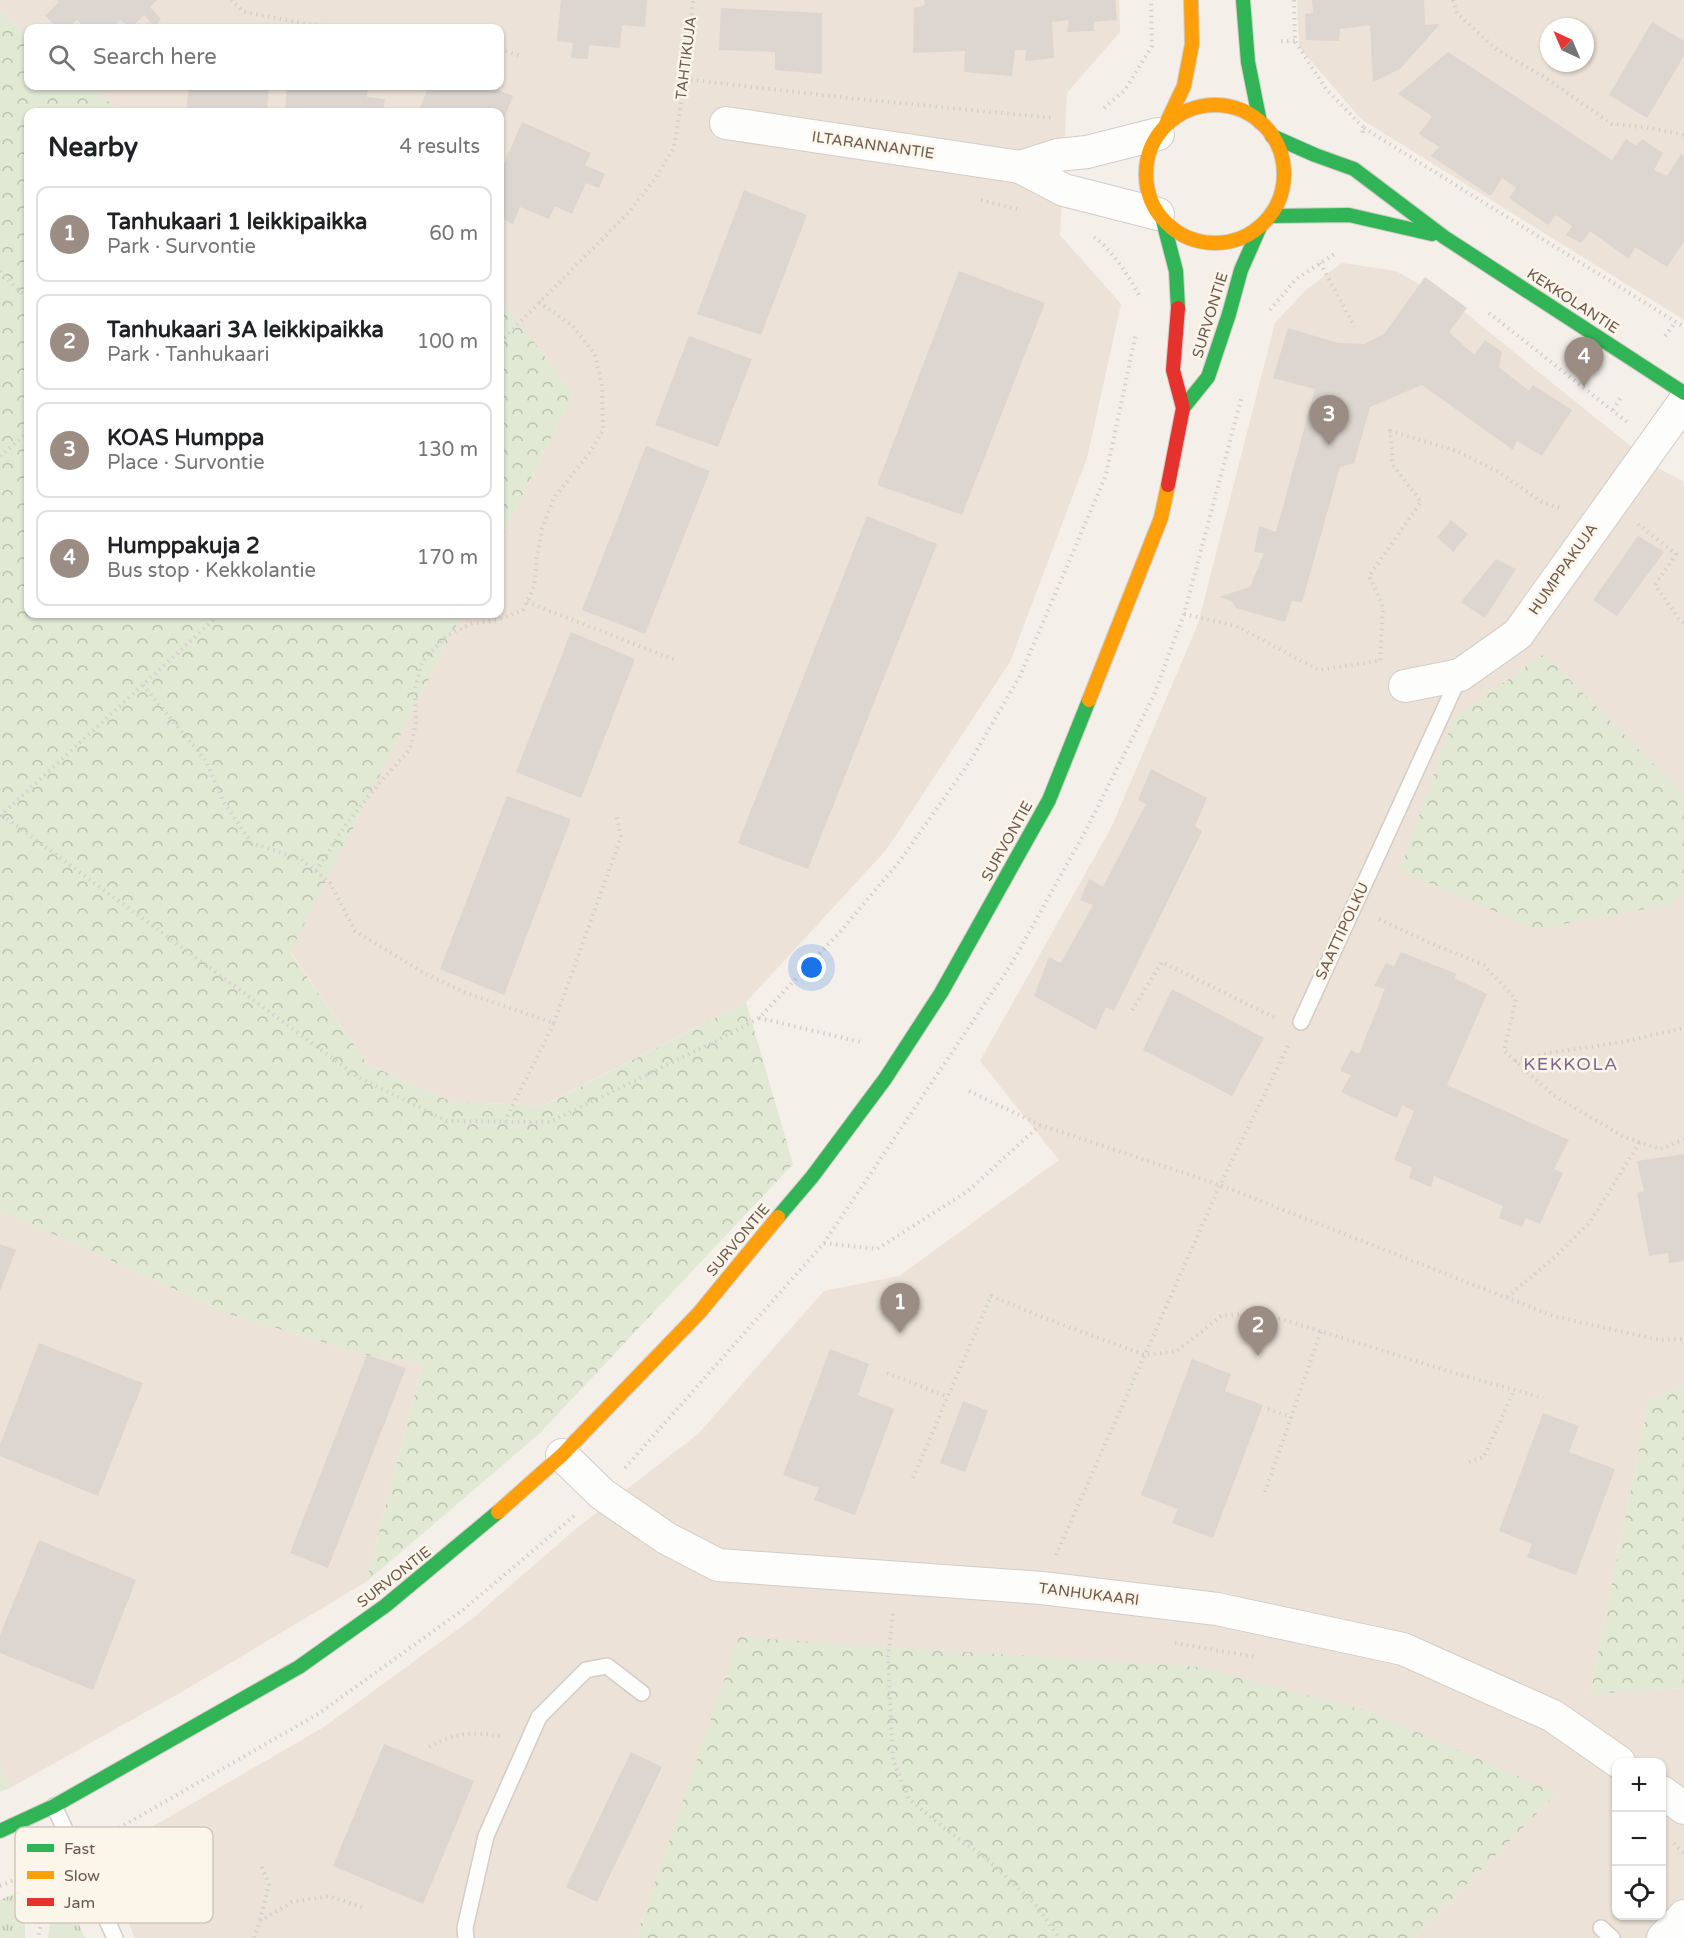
<!DOCTYPE html>
<html lang="en">
<head>
<meta charset="utf-8">
<style>
  body { margin:0; font-family:"Varela Round",sans-serif; background:#f6f6f6; color:#202124 }
  .controls { position:absolute; right:18px; bottom:18px; display:grid; overflow:hidden; border-radius:12px; box-shadow:0 2px 4px #0004 }
  .controls button { width:54px; height:54px; display:grid; place-items:center; padding:0; border:0; border-bottom:2px solid #e0e0e0; background:#fff; color:#202124; font:30px sans-serif }
  .compass { position:absolute; left:1540px; top:18px; width:54px; height:54px; border-radius:50%; background:#fff; box-shadow:0 2px 4px #0004; rotate:316deg }
  .you { position:absolute; left:812px; top:968px; width:21px; height:21px; margin:-15px; border:4px solid #fff; border-radius:50%; background:#1a73e8; box-shadow:0 0 0 9px #1a73e833 }
  .badge { display:grid; place-items:center; width:39px; height:39px; border-radius:50%; background:#9c8d84; color:#fff; font-size:20px; font-weight:700 }
  .pin { position:absolute; translate:-50% -50px; filter:drop-shadow(0 2px 3px #0008) }
  .pin::after { content:''; position:absolute; top:32px; width:21px; height:18px; background:inherit; clip-path:polygon(0 0,100% 0,50% 100%) }
  .list { margin:0; padding:0; list-style:none }
  h2 { display:flex; justify-content:space-between; align-items:center; height:78px; margin:0; padding:0 24px; font-size:26px }
  h2 small { font-size:20px; font-weight:400; color:#757577 }
  .list li { display:grid; grid-template-columns:39px 1fr auto; gap:18px; align-items:center; box-sizing:border-box; height:96px; margin:0 12px 12px; padding:0 12px; border:2px solid #e0e0e0; border-radius:12px }
  .list b { display:block; font-size:22px; white-space:nowrap }
  .list p { margin:0; font-size:20px; white-space:nowrap; color:#757577 }
  .list em { font-size:20px; font-style:normal; color:#757577 }
  .icon { flex:none; width:33px; height:33px; fill:none; stroke:currentColor; stroke-width:2; stroke-linecap:round; stroke-linejoin:round }
  .map { position:relative; flex:none; width:1684px; height:1938px; overflow:hidden }
  .search { position:absolute; background:#fff; box-shadow:0 2px 4px #0004; left:24px; top:24px; width:480px; height:66px; display:flex; align-items:center; gap:15px; box-sizing:border-box; padding:0 21px; border-radius:12px; color:#757577; font-size:22px }
  .panel { position:absolute; background:#fff; box-shadow:0 2px 4px #0004; left:24px; top:108px; width:480px; height:510px; border-radius:12px }
  .map>svg:first-child { display:block }
</style>
</head>
<body>
<div class="map">
<svg width="1684" height="1938" viewBox="0 0 1684 1938">
  <defs>
    <pattern id="grass-tufts" width="24" height="20" patternUnits="userSpaceOnUse" patternTransform="scale(1.5)"><rect width="24" height="20" fill="#e1e9d5"/><path d="M3 7l-1-3M5 7V3M7 7l1-3M15 17l-1-3M17 17v-4M19 17l1-3" fill="none" stroke="#bbc0af"/></pattern>
    <pattern id="forest-crowns" width="20" height="18" patternUnits="userSpaceOnUse" patternTransform="scale(1.5)"><rect width="20" height="18" fill="#e1e9d5"/><path d="M2 6a3 3 0 1 1 6 0M12 15a3 3 0 1 1 6 0" fill="none" stroke="#bbc0af"/></pattern>
  </defs>
  <rect width="100%" height="100%" fill="#f4efe9"/>
  <g fill="#ece2d7" fill-rule="evenodd">
    <path d="M0,0H1119L1120,32L1067,93L1060,235L1121,304L1087,458L1010,662L886,850L746,1002L542,1106L450,1101L367,1064L290,951L462,614H500V540L573,394L500,297V112H122L89,86H500V28H28V35L0,11Z"/>
    <path d="M1297,0H1684V320L1361,119L1299,47ZM1549,27H1585V63H1549Z"/>
    <path d="M1342,263L1396,271L1458,307L1658,468L1684,482V1386L1649,1400L1590,1694L1684,1688V1938H1414L1557,1793L739,1638L636,1938H135L100,1857L324,1727L472,1619L578,1527L698,1434L824,1291L899,1276L1059,1160L980,1061L1112,826L1198,624L1275,323L1307,289ZM1616,1762H1662V1916H1616Z"/>
    <path d="M0,1210L229,1314L367,1355L423,1363L366,1582L185,1690L10,1788L0,1763Z"/>
  </g>
  <g fill="url(#grass-tufts)">
    <path d="M18,1892L25,1911V1938H0V1900Z"/>
    <path d="M65,1894L85,1938H48L51,1917L46,1901Z"/>
  </g>
  <g fill="url(#forest-crowns)">
    <path d="M0,11L28,35V86H89L122,112H28V614H462L290,952L367,1064L450,1101L543,1106L746,1002L793,1164L539,1434L366,1582L423,1363L367,1355L229,1314L0,1210Z"/>
    <path d="M500,297L573,394L500,540Z"/>
    <path d="M1544,654L1684,795V890L1672,904L1536,929L1400,870L1453,719Z"/>
    <path d="M1684,1386V1688L1590,1694L1649,1400Z"/>
    <path d="M739,1637L1199,1667L1371,1712L1557,1793L1414,1938H636Z"/>
  </g>
  <path fill="#e1e9d5" d="M0,1763L10,1788L0,1792Z"/>
  <g fill="#ddd5cf">
    <path d="M57,0H157L150,7L161,19L154,26L144,15L131,28L120,20L112,28H85L77,20L68,28H58L45,16L59,2Z"/>
    <path d="M561,0H647L645,27L622,25L620,48L589,45L588,59L571,58L573,43L557,41Z"/>
    <path d="M924,0H1115L1117,20L1094,22V31L1067,32L1069,20L1052,22L1054,58L1025,61L1026,50H1015L1012,76L964,72L965,51L913,53L914,8L925,5Z"/>
    <path d="M1312,0H1424L1425,25L1440,24L1400,69L1373,82L1370,25L1340,29L1339,41L1306,40L1305,14L1313,13Z"/>
    <path d="M721,8L822,13V74L775,70V52L719,50Z"/>
    <path d="M1652,22L1684,41V56L1647,118L1609,95Z"/>
    <path d="M1448,52L1612,160L1626,139L1636,146L1642,139L1663,153L1654,170L1667,176L1681,154L1684,156V242L1667,267L1635,247L1629,259L1590,231L1581,243L1566,235L1572,226L1556,215L1548,225L1509,198L1516,188L1502,178L1491,196L1431,156L1439,147L1419,134L1432,116L1398,94Z"/>
    <path d="M189,86H269L267,112H186Z"/>
    <path d="M287,86H368L367,97L385,99L383,112H285Z"/>
    <path d="M429,86H488L513,96L500,129V112H418Z"/>
    <path d="M522,122L591,153L585,165L605,174L599,188L586,183L572,214L555,206L549,219L520,207L513,224L500,218V173Z"/>
    <path d="M744,190L807,215L761,335L697,314Z"/>
    <path d="M959,271L1045,303L962,515L877,485Z"/>
    <path d="M1425,277L1467,308L1449,332L1474,355L1485,340L1502,352L1499,367L1529,391L1533,385L1572,410L1542,456L1517,441L1513,450L1422,385L1370,407L1354,463L1340,467L1302,602L1292,601L1285,622L1236,608L1232,601L1219,597L1250,587L1264,553L1254,552L1259,526L1276,532L1315,389L1273,378L1288,328L1338,343L1364,344L1384,334Z"/>
    <path d="M689,336L752,359L718,447L655,425Z"/>
    <path d="M646,446L710,471L645,634L582,610Z"/>
    <path d="M867,516L937,544L808,869L738,843Z"/>
    <path d="M1451,520L1468,534L1453,552L1437,537Z"/>
    <path d="M1638,536L1664,552L1617,616L1593,600Z"/>
    <path d="M1496,559L1516,569L1485,618L1461,602Z"/>
    <path d="M571,632L635,659L581,798L516,772Z"/>
    <path d="M1151,769L1207,798L1195,826L1202,831L1114,1011L1106,1007L1096,1030L1034,996L1049,957L1061,963L1093,905L1080,900L1089,879L1103,887L1146,804L1138,800Z"/>
    <path d="M507,796L571,819L504,995L440,969Z"/>
    <path d="M1401,952L1457,974L1454,978L1487,994L1447,1085L1569,1140L1554,1169L1563,1173L1540,1224L1526,1218L1522,1227L1499,1218L1503,1206L1434,1176L1431,1187L1409,1178L1412,1167L1394,1160L1414,1111L1402,1105L1397,1118L1341,1092L1351,1075L1340,1071L1351,1050L1359,1054L1385,989L1374,986L1386,963L1394,966Z"/>
    <path d="M1172,989L1264,1038L1232,1096L1143,1050Z"/>
    <path d="M1684,1154V1261L1669,1263L1668,1253L1649,1256L1637,1193L1644,1191L1637,1161Z"/>
    <path d="M0,1244L16,1250L0,1291Z"/>
    <path d="M39,1343L143,1383L98,1496L0,1456V1445Z"/>
    <path d="M830,1349L869,1364L858,1395L894,1409L855,1515L814,1500L819,1488L783,1475Z"/>
    <path d="M367,1355L406,1368L328,1568L290,1553Z"/>
    <path d="M1192,1359L1231,1374L1225,1391L1263,1405L1213,1538L1172,1523L1178,1509L1141,1495Z"/>
    <path d="M963,1401L988,1411L965,1472L940,1463Z"/>
    <path d="M1543,1413L1579,1426L1569,1452L1615,1469L1576,1575L1527,1557L1532,1544L1499,1531Z"/>
    <path d="M39,1540L136,1580L93,1690L0,1653V1635Z"/>
    <path d="M384,1744L474,1781L423,1904L333,1866Z"/>
    <path d="M631,1752L662,1767L597,1902L566,1887Z"/>
  </g>
  <g fill="none" stroke-linecap="round" stroke-linejoin="round">
    <defs>
      <g id="lane">
        <path d="M1301,1022L1460,675"/>
        <path d="M54,1806L115,1938"/>
        <path d="M1601,1928L1612,1938"/>
        <path d="M466,1938L465,1928L486,1836L539,1717L586,1670L607,1666L642,1693"/>
      </g>
      <g id="street">
        <path d="M726,123L1020,167L1064,190L1158,214"/>
        <path d="M1020,167L1058,155L1087,152L1158,134"/>
        <path d="M1405,686L1460,675L1518,634L1684,402"/>
        <path d="M562,1455L602,1494L666,1538L718,1565L1042,1588L1217,1609L1403,1649L1553,1716L1619,1762"/>
        <path d="M1662,1792L1684,1808"/>
        <path d="M1663,1938L1684,1916"/>
      </g>
      <g id="fast">
        <path d="M1243,0L1248,62L1260,122"/>
        <path d="M1272,136L1315,155L1354,169L1444,237L1684,393"/>
        <path d="M1271,216L1349,215L1432,234"/>
        <path d="M1163,221L1176,271L1178,308"/>
        <path d="M1183,408L1208,377L1229,314L1241,270L1260,227"/>
        <path d="M778,1217L812,1177L885,1079L941,993L1049,800L1089,700"/>
        <path d="M0,1831L54,1806L299,1667L385,1606L498,1512"/>
      </g>
      <g id="slow">
        <circle cx="1215" cy="174" r="69"/>
        <path d="M1166,124L1184,86L1192,44L1191,0"/>
        <path d="M1089,700L1161,518L1168,485"/>
        <path d="M498,1512L562,1455L699,1313L778,1217"/>
      </g>
      <path id="jam" d="M1168,485L1183,408L1173,370L1178,308"/>
    </defs>
    <use href="#lane" stroke="#d3ccc7" stroke-width="18"/>
    <use href="#street" stroke="#d3ccc7" stroke-width="34"/>
    <use href="#fast" stroke="#d2ccc6" stroke-width="16"/>
    <use href="#slow" stroke="#d2ccc6" stroke-width="16"/>
    <use href="#jam" stroke="#d2ccc6" stroke-width="16"/>
    <g stroke="#d5cfca" stroke-width="4" stroke-dasharray="1.5 4.5" stroke-linecap="butt">
      <path d="M231,0L244,12L313,25L359,28"/>
      <path d="M1294,0L1295,41L1326,89L1364,128L1362,134"/>
      <path d="M1453,0L1457,13L1497,50L1544,77L1612,124L1650,128L1684,135"/>
      <path d="M1281,41H1295"/>
      <path d="M500,49L521,56"/>
      <path d="M685,79L848,98L1054,118"/>
      <path d="M1104,108L1125,90L1152,46L1151,0"/>
      <path d="M1364,128L1684,327"/>
      <path d="M981,200L1017,209"/>
      <path d="M1094,237C1114,252 1127,274 1139,295"/>
      <path d="M1320,263L1355,327"/>
      <path d="M0,271L28,300"/>
      <path d="M1270,310L1296,279L1336,253"/>
      <path d="M1489,313L1627,422"/>
      <path d="M1665,336L1676,322"/>
      <path d="M500,342L629,212L655,179L674,148L685,79L693,0"/>
      <path d="M1613,410L1622,396"/>
      <path d="M0,456L28,432"/>
      <path d="M1638,524L1676,554L1655,585L1679,619L1684,623"/>
      <path d="M527,602L675,660"/>
      <path d="M1184,614L1236,626L1319,670L1379,661"/>
      <path d="M1380,660L1383,607L1369,576L1421,502L1393,465L1390,431L1457,451L1497,471L1542,502L1563,509"/>
      <path d="M143,685L206,761L223,801L251,843L301,859L330,883L355,931L426,974L466,993L554,1023L505,1121"/>
      <path d="M2,815L358,1077L447,1121L550,1122L716,1041L759,1018L840,932L899,862L971,760L1020,676L1106,475L1136,333"/>
      <path d="M0,816L220,614"/>
      <path d="M316,871L347,823L382,780L410,749L416,723L415,689L422,662L446,636L471,624L498,620L523,610L534,587L537,556L542,529L554,498L591,451L603,430L602,386L595,355L573,326L539,302"/>
      <path d="M1379,919L1428,942L1484,965L1516,999L1504,1051L1553,1095L1624,1137L1661,1149L1684,1139"/>
      <path d="M1132,1010L1162,962L1275,1018"/>
      <path d="M759,1018L861,1042"/>
      <path d="M554,1023L621,837L616,814"/>
      <path d="M1515,1061L1548,1053L1622,1042L1684,1028"/>
      <path d="M969,1091L1040,1125L1220,1185L1553,1316L1659,1340L1684,1339"/>
      <path d="M824,1243L877,1249L968,1191L1040,1125"/>
      <path d="M1507,1297L1555,1257L1590,1222L1640,1142"/>
      <path d="M887,1373L948,1397"/>
      <path d="M1268,1409L1291,1417"/>
      <path d="M1469,1462L1484,1457L1514,1390"/>
      <path d="M625,1468L824,1243L1012,963L1086,830L1154,695L1184,614L1242,396"/>
      <path d="M913,1478L991,1296L1055,1322L1145,1355L1177,1351L1221,1316L1259,1312L1451,1372L1543,1398"/>
      <path d="M1265,1492L1321,1331"/>
      <path d="M1056,1555L1220,1185L1288,1046"/>
      <path d="M893,1614L888,1659L893,1761L909,1799L944,1828L986,1858L1038,1907L1059,1938"/>
      <path d="M1175,1643L1256,1657"/>
      <path d="M429,1747C456,1732 470,1732 501,1736"/>
      <path d="M98,1840L318,1714L464,1609L574,1516"/>
      <path d="M1674,1843L1684,1854"/>
      <path d="M30,1875L42,1918L38,1938"/>
      <path d="M0,1886L52,1864"/>
      <path d="M260,1920L269,1885L261,1864"/>
      <path d="M254,1938L260,1921L292,1902L329,1896L364,1908"/>
    </g>
    <use href="#lane" stroke="#fdfdfc" stroke-width="15"/>
    <use href="#street" stroke="#fdfdfc" stroke-width="32"/>
    <use href="#fast" stroke="#30b455" stroke-width="14"/>
    <use href="#slow" stroke="#ff9f0a" stroke-width="14"/>
    <use href="#jam" stroke="#e5322d" stroke-width="14"/>
  </g>
  <g text-anchor="middle" dominant-baseline="central" stroke-width="5" stroke-linejoin="round" paint-order="stroke">
    <g font-size="15" fill="#6d584d" stroke="#fcf5e9">
      <text transform="translate(686 58) rotate(-83)">TAHTIKUJA</text>
      <text transform="translate(873 145) rotate(8)">ILTARANNANTIE</text>
      <text transform="translate(1573 301) rotate(33)">KEKKOLANTIE</text>
      <text transform="translate(1210 315) rotate(-73)">SURVONTIE</text>
      <text transform="translate(1563 569) rotate(-55)">HUMPPAKUJA</text>
      <text transform="translate(1007 841) rotate(-61)">SURVONTIE</text>
      <text transform="translate(1342 931) rotate(-65)">SAATTIPOLKU</text>
      <text transform="translate(738 1240) rotate(-50)">SURVONTIE</text>
      <text transform="translate(394 1577) rotate(-38)">SURVONTIE</text>
      <text transform="translate(1089 1594) rotate(7)">TANHUKAARI</text>
    </g>
    <g font-size="18" letter-spacing="1.5" fill="#7d658a" stroke="#fcf5e9">
      <text x="1571" y="1064">KEKKOLA</text>
    </g>
  </g>
  <rect x="15" y="1827" width="198" height="96" rx="9" fill="#fcf5e9" stroke="#d1c6ba" stroke-width="1.5"/>
  <rect x="27" y="1844" width="27" height="8" fill="#30b455"/>
  <rect x="27" y="1871" width="27" height="8" fill="#ff9f0a"/>
  <rect x="27" y="1898" width="27" height="8" fill="#e5322d"/>
  <g font-size="16" fill="#6d584d">
    <text x="64" y="1854">Fast</text>
    <text x="64" y="1881">Slow</text>
    <text x="64" y="1908">Jam</text>
  </g>
</svg>
<div class="controls">
<button>+</button>
<button>−</button>
<button><svg class="icon" aria-label="locate" viewBox="0 0 24 24"><circle cx="12" cy="12" r="6"/><path d="M12 2v4M12 18v4M2 12h4M18 12h4"/></svg></button>
</div>
<svg class="compass" viewBox="-18 -18 36 36"><path d="M0-13l5 13h-10z" fill="#e53935"/><path d="M0 13l5-13h-10z" fill="#757577"/></svg>
<div class="you"></div>
<div class="pin badge" style="left:900px;top:1333px">1</div>
<div class="pin badge" style="left:1258px;top:1356px">2</div>
<div class="pin badge" style="left:1329px;top:445px">3</div>
<div class="pin badge" style="left:1584px;top:387px">4</div>
<div class="search"><svg class="icon" aria-label="search" viewBox="0 0 24 24"><circle cx="10" cy="10" r="6"/><path d="M15 15l6 6"/></svg>Search here</div>
<section class="panel">
<h2>Nearby<small>4 results</small></h2>
<ul class="list">
<li><span class="badge">1</span><div><b>Tanhukaari 1 leikkipaikka</b><p>Park · Survontie</p></div><em>60 m</em></li>
<li><span class="badge">2</span><div><b>Tanhukaari 3A leikkipaikka</b><p>Park · Tanhukaari</p></div><em>100 m</em></li>
<li><span class="badge">3</span><div><b>KOAS Humppa</b><p>Place · Survontie</p></div><em>130 m</em></li>
<li><span class="badge">4</span><div><b>Humppakuja 2</b><p>Bus stop · Kekkolantie</p></div><em>170 m</em></li>
</ul>
</section>
</div>
</body>
</html>
